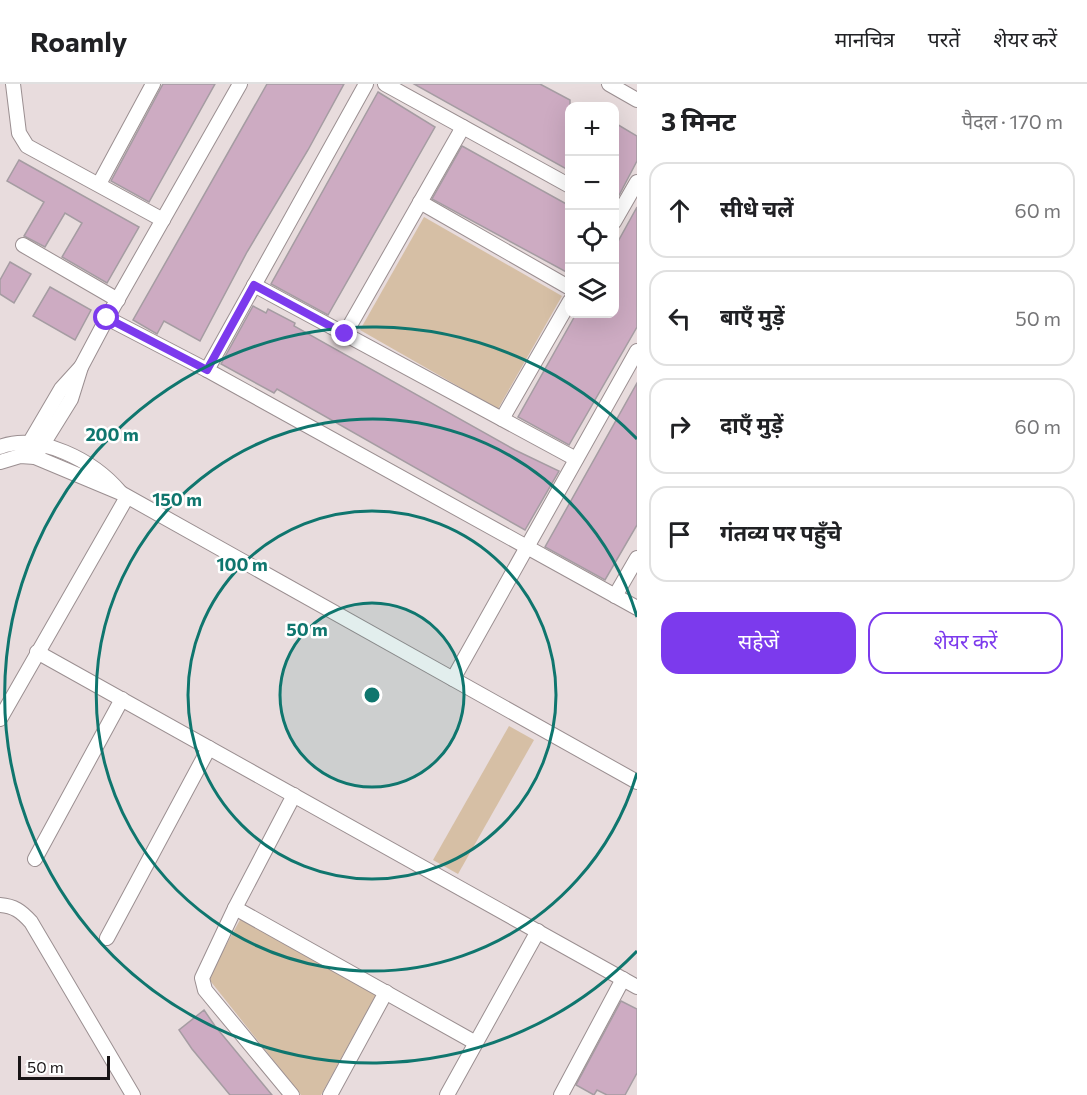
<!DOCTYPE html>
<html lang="hi">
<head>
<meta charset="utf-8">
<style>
  body { margin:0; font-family:Commissioner,"Noto Sans Devanagari",sans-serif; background:#f2f2f2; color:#202124 }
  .controls { position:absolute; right:18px; top:18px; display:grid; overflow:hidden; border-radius:12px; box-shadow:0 6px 24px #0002 }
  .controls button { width:54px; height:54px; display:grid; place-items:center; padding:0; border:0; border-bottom:2px solid #e0e0e0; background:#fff; color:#202124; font:30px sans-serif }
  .scale { position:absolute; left:18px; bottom:15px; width:92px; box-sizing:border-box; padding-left:6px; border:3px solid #181415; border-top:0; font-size:16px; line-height:21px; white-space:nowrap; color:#181415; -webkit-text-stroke:4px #fff; paint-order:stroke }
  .stop { position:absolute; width:18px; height:18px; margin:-14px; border:4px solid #7c3aed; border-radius:50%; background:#fff }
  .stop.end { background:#7c3aed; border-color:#fff; box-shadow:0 2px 6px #0008 }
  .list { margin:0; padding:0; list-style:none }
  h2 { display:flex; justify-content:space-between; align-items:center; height:78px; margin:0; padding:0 24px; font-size:26px }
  h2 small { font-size:20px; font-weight:400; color:#757577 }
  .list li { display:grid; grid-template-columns:39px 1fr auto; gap:18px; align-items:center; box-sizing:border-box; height:96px; margin:0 12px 12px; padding:0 12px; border:2px solid #e0e0e0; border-radius:18px }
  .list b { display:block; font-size:22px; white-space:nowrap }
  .list em { font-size:20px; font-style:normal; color:#757577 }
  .actions { display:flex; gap:12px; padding:18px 24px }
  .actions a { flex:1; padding:14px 0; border:2px solid #7c3aed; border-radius:18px; text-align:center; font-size:21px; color:#7c3aed }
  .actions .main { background:#7c3aed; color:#fff }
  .icon { flex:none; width:33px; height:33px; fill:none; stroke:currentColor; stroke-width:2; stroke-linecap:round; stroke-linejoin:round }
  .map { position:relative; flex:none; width:637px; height:1011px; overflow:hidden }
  header { display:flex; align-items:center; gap:36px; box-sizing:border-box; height:84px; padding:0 30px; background:#fff; border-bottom:2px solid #e0e0e0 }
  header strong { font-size:28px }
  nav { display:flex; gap:33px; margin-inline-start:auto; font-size:21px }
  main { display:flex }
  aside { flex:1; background:#fff }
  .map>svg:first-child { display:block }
</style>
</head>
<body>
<header>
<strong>Roamly</strong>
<nav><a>मानचित्र</a><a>परतें</a><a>शेयर करें</a></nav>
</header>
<main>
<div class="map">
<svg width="637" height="1011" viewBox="0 0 637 1011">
  <rect width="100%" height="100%" fill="#e8dcdd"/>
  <g fill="#d6bfa5">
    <path d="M424,133L562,212L498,325L360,246Z"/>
    <path d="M509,642L534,656L458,790L433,776Z"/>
    <path d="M241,834L377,909L321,1011H301L208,894Z"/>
  </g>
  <g fill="#cdabc2" stroke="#a59ca2" stroke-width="1.5">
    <path d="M163,0H215L149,118L111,97Z"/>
    <path d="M267,0H344L308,66L247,168L200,257L164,237L157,250L133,236Z"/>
    <path d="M414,0H540L570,16V87Z"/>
    <path d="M378,8L435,43L328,231L271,200Z"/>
    <path d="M615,39L637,52V77L615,119Z"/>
    <path d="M462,62L570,122V190L432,115Z"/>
    <path d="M19,76L139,143L107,199L62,173L82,139L65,129L45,163L24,152L44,118L7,97Z"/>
    <path d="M637,123V243L569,361L518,333L576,230H615V163Z"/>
    <path d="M10,178L31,190L14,219L0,210V196Z"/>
    <path d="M50,203L91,226L75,256L33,232Z"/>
    <path d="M253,222L266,229L268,225L295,239L294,242L515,366L559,387L525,446L277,305L274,309L221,280Z"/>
    <path d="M637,299V441L605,496L545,463Z"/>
    <path d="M621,917L637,925V989L625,1011H607L597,1006L594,1011L576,1001Z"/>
    <path d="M204,926L215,942L272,1011H230L192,965L179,946Z"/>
  </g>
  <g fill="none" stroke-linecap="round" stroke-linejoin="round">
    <defs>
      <g id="minor">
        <path d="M13,0L19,49L27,62L163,136"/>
        <path d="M385,0L570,102"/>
        <path d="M609,0L637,16"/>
        <path d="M99,100L153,0"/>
        <path d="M420,118L570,204"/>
        <path d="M614,138L637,98"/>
        <path d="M23,161L118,216"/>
        <path d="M254,201L576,375"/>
        <path d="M107,234L207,286L637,524"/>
        <path d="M345,250L463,43"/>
        <path d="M207,286L366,0"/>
        <path d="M502,335L570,217"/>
        <path d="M0,363C39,348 94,377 120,408"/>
        <path d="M27,363L61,305L81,283"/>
        <path d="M35,373L71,315L81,283L107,234L240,0"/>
        <path d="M0,378L20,372L35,373L121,409L637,698"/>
        <path d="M615,512L637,474"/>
        <path d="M37,568L637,903"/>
        <path d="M453,595L637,267"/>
        <path d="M0,635L127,413"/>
        <path d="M35,775L122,615"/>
        <path d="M0,821C14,822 21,827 31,838L133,1011"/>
        <path d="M235,824L476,959"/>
        <path d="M107,854L209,664"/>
        <path d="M292,1011L205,906L202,894L235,824L294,711"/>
        <path d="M330,1011L386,908"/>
        <path d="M447,1011L538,847"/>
        <path d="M561,1011L623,895"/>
      </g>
    </defs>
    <use href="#minor" stroke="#9b8f91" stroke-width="16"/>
    <use href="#minor" stroke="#fff" stroke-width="14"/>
  </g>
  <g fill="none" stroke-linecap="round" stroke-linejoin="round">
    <path stroke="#7c3aed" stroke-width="8" d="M107,234L207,286L254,201L345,250"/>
  </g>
  <circle cx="372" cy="611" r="92" fill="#0f766e" fill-opacity=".12"/>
  <g fill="none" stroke="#0f766e" stroke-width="3">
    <circle cx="372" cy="611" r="92"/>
    <circle cx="372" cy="611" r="184"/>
    <path d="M637 689A276 276 0 1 1 637 533"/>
    <path d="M637 867A368 368 0 1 1 637 355"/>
  </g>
  <circle cx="372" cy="611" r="9" fill="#0f766e" stroke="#fff" stroke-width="3"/>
  <g font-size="18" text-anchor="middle" font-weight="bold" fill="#0f766e" stroke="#fff" stroke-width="5" stroke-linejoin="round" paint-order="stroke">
    <text x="112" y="357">200 m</text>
    <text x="177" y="422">150 m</text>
    <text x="242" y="487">100 m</text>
    <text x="307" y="552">50 m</text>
  </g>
</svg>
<div class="controls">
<button>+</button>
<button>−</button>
<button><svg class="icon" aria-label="locate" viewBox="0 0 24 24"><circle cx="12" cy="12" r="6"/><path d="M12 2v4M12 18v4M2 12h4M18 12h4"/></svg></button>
<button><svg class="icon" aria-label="layers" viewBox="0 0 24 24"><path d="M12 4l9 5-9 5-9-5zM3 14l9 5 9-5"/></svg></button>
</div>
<div class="scale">50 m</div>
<div class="stop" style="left:107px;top:234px"></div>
<div class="stop end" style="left:345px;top:250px"></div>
</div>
<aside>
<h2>3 मिनट<small>पैदल · 170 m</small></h2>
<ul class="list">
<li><svg class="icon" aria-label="ahead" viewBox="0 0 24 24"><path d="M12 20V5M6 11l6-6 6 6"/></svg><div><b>सीधे चलें</b></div><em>60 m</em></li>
<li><svg class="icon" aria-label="left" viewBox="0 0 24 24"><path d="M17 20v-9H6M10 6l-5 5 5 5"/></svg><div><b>बाएँ मुड़ें</b></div><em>50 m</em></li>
<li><svg class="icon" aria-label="right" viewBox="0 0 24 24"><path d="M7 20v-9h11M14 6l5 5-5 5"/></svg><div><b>दाएँ मुड़ें</b></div><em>60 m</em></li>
<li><svg class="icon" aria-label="arrive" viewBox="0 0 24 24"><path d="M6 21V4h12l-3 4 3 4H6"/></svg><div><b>गंतव्य पर पहुँचे</b></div></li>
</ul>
<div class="actions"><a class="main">सहेजें</a><a>शेयर करें</a></div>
</aside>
</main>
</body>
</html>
